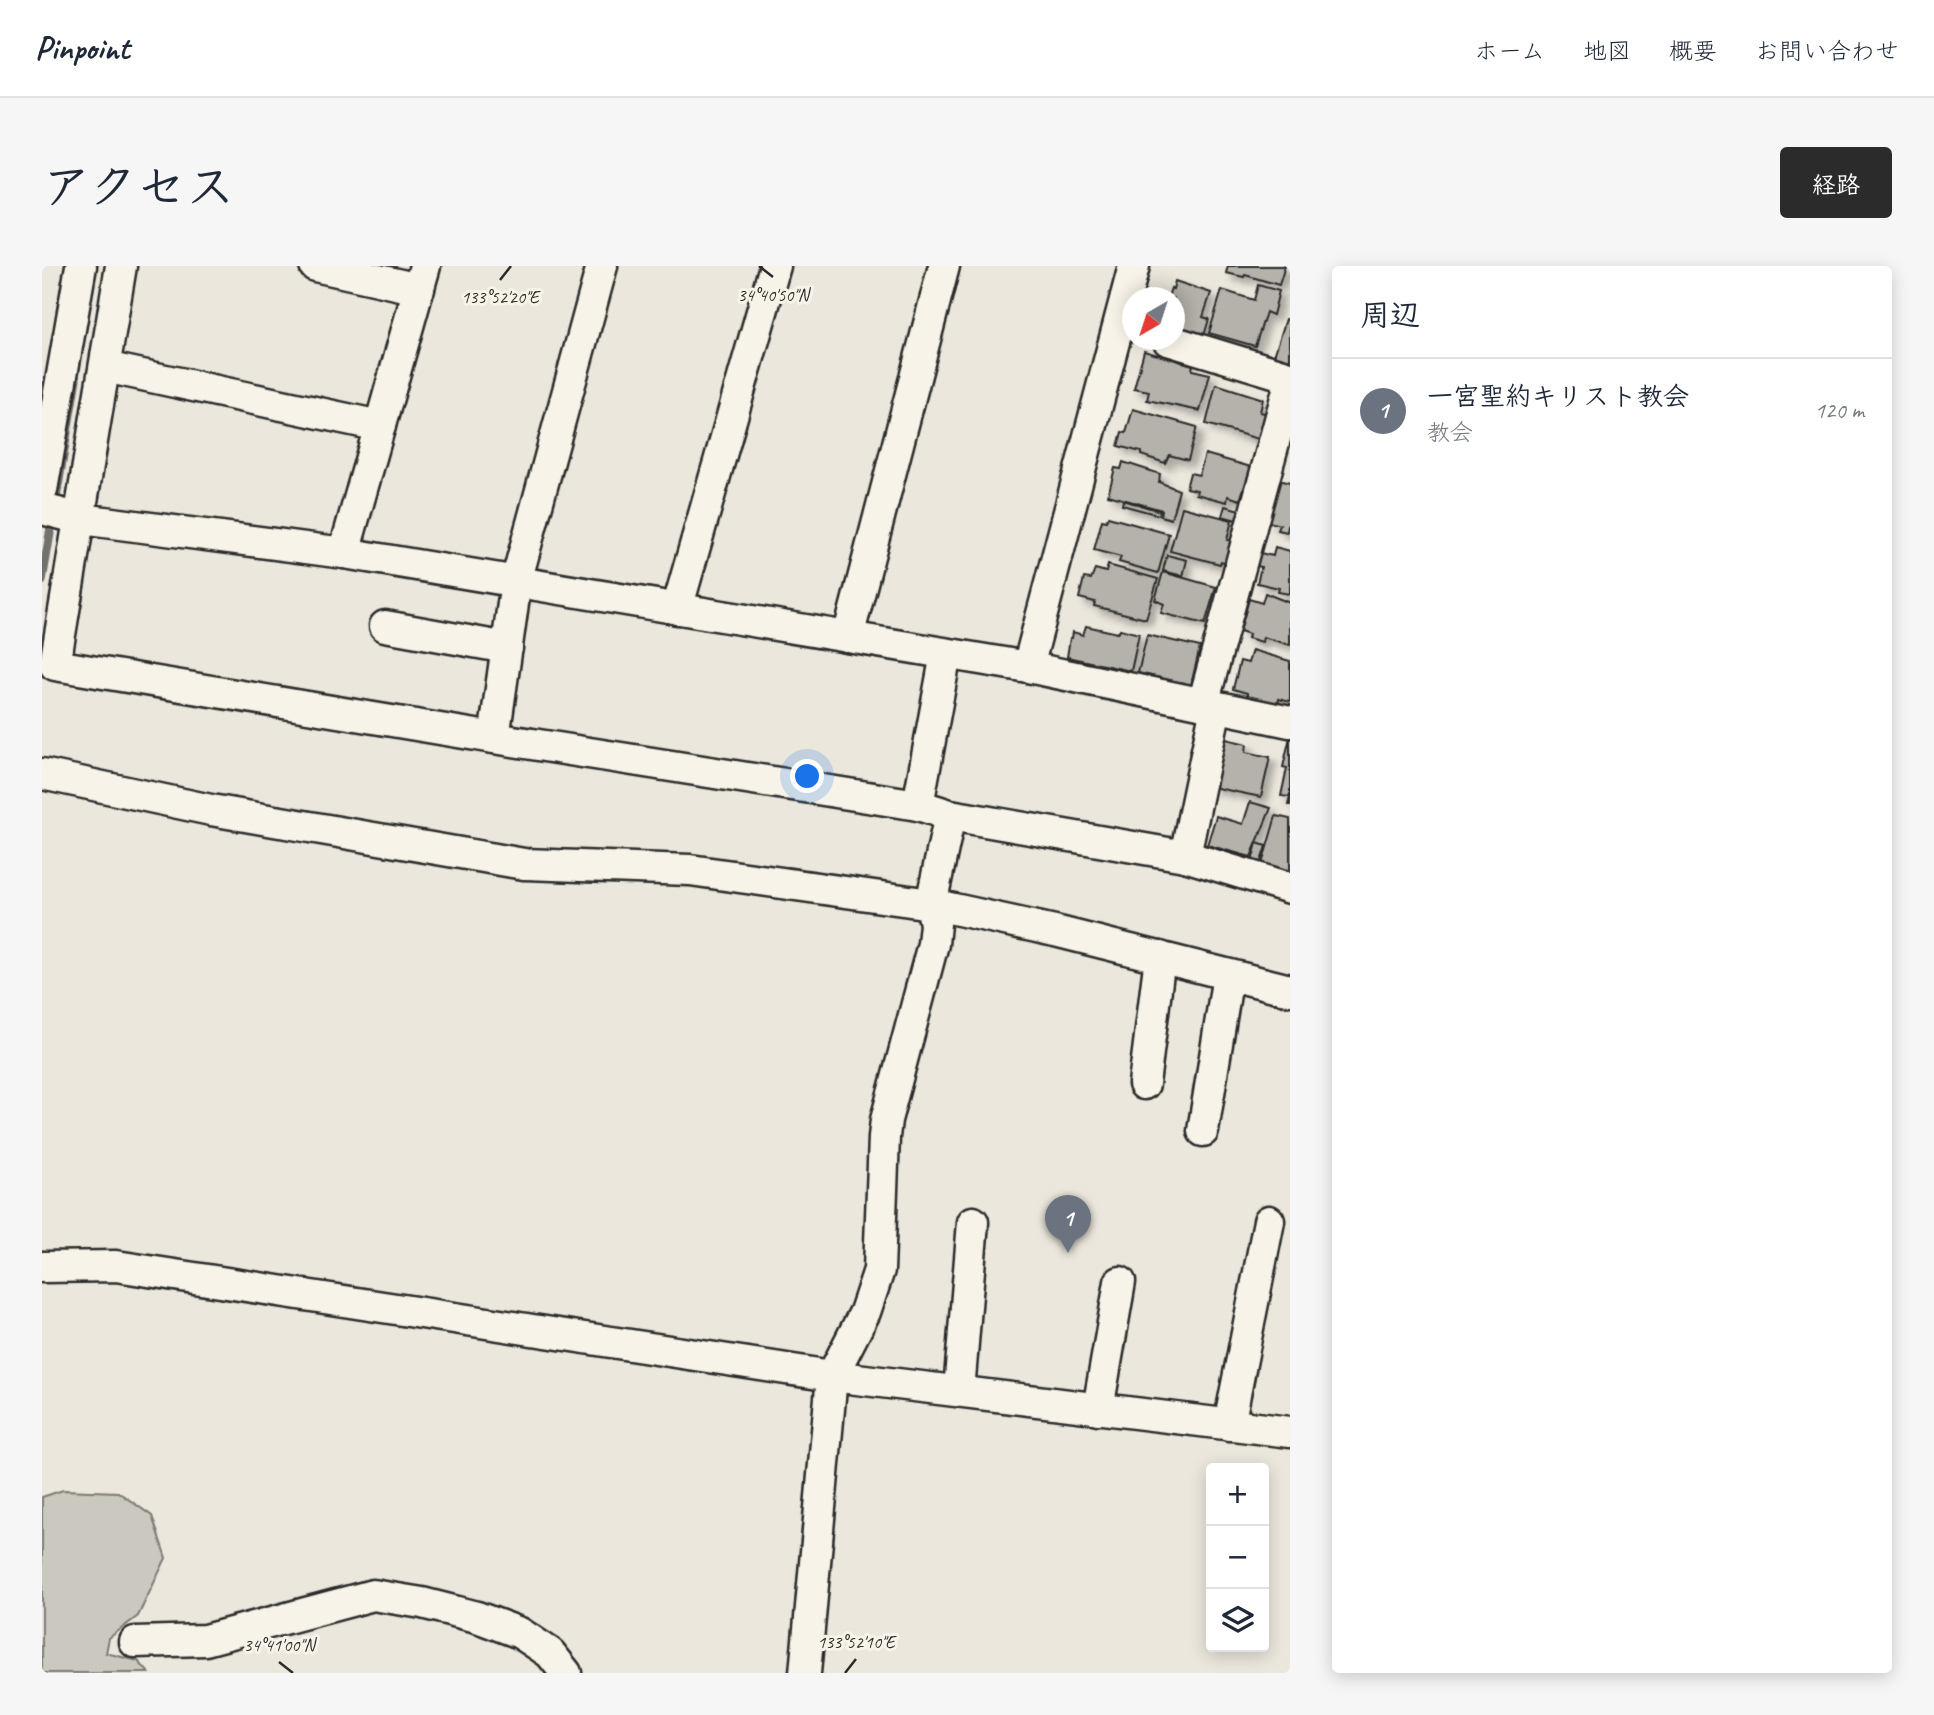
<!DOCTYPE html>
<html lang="ja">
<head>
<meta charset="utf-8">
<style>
  body { margin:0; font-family:Caveat,"Klee One",sans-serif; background:#f6f6f7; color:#1f2937 }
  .controls { position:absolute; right:21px; bottom:21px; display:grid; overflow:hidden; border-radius:7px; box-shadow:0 4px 18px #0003 }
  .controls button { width:63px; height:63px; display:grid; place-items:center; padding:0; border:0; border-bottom:2px solid #e0e1e3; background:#fff; color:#1f2937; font:35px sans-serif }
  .compass { position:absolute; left:1080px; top:21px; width:63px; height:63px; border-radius:50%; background:#fff; box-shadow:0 4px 18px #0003; rotate:219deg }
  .you { position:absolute; left:766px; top:511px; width:24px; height:24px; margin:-18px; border:5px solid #fff; border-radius:50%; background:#1a73e8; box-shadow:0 0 0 10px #1a73e833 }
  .badge { display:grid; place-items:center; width:46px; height:46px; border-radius:50%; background:#2b2b2b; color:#fff; font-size:23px; font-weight:700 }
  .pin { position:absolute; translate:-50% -58px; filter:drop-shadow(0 2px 4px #0008) }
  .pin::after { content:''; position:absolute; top:37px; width:24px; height:21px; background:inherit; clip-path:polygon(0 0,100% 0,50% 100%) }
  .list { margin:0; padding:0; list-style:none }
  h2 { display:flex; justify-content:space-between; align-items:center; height:91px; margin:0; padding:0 28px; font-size:30px }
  h2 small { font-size:23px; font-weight:400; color:#747a83 }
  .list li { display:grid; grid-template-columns:46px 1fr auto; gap:21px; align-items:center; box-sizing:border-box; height:105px; padding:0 28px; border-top:2px solid #e0e1e3 }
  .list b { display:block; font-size:26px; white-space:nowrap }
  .list p { margin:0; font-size:23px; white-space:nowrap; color:#747a83 }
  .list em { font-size:23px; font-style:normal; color:#747a83 }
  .icon { flex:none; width:38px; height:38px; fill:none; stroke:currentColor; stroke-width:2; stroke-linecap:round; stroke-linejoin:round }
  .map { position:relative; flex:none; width:1248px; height:1407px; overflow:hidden; border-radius:7px }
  header { display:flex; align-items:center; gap:42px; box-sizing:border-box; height:98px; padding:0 35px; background:#fff; border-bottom:2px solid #e0e1e3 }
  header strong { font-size:33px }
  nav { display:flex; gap:38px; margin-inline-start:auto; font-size:24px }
  .intro { display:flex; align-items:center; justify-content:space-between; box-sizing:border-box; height:168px; padding:0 42px }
  h1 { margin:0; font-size:49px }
  .button { padding:18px 32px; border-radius:7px; background:#2b2b2b; color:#fff; font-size:24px; font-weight:700 }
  main { display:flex; gap:42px; padding:0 42px }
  aside { flex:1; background:#fff; border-radius:7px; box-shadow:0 4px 18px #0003 }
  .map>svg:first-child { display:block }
</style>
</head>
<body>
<header>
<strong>Pinpoint</strong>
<nav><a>ホーム</a><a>地図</a><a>概要</a><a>お問い合わせ</a></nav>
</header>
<div class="intro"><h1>アクセス</h1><a class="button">経路</a></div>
<main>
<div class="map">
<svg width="1248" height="1407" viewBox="0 0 1248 1407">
  <defs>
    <filter id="shadow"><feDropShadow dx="6" dy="6" stdDeviation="3.5" flood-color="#0004"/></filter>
  </defs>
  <rect width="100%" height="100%" fill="#ebe7dd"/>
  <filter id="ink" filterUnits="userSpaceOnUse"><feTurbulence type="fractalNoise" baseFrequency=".0143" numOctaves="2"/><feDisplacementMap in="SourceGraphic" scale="14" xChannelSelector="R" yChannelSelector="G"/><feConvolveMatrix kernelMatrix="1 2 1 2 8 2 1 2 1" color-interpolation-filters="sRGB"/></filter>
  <g filter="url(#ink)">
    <path fill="#cbc8bf" stroke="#7b7a75" stroke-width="2" d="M21,1224L76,1226L110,1250L124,1292L96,1350L67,1372L64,1387L96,1395L107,1407H0V1231Z"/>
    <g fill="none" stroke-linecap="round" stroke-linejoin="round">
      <path stroke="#72716c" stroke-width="9" d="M0,315L34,113"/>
    </g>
    <g fill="#b5b2ab" stroke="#2b2b2b" stroke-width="2" filter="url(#shadow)">
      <path d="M1186,0H1243L1237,19L1203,9L1202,11L1184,7Z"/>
      <path d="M1133,15L1169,27L1161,51L1167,53L1162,70L1132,63V32H1118L1119,28L1126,31L1129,22L1131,23Z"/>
      <path d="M1216,19L1237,25L1231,49L1224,46L1213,80L1167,67L1180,24L1212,34Z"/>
      <path d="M1244,53L1248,55V94L1232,90Z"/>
      <path d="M1102,85L1151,99L1150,104L1168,108L1158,145L1105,134L1107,125L1092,122Z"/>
      <path d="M1174,118L1221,133L1218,146L1227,148L1220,174L1164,158Z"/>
      <path d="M1091,143L1155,161L1146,194L1127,189L1123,197L1099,189V186L1076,180L1080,166L1084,167Z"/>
      <path d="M1163,188L1209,201L1198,234L1186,230L1185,236L1154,228L1155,224L1144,222L1148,207L1157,209Z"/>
      <path d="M1081,196L1118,208L1117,216L1137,224L1129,253L1119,250L1120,244L1066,229L1073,202L1079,203Z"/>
      <path d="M1236,214L1248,217V261L1246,260L1245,266L1236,264L1238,259L1227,256L1233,230L1230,229Z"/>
      <path d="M1081,234L1118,245L1117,249L1080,239Z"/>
      <path d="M1183,240L1205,246L1202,256L1180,250Z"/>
      <path d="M1140,241L1190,254L1185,274L1190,275L1184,297L1179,295L1178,298L1128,285Z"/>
      <path d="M1066,251L1127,268L1116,307L1077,296L1079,291L1052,284L1060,254L1064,255Z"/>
      <path d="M1233,281L1248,285V328L1236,326L1237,322L1215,317L1219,301L1215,300L1218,287L1231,290Z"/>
      <path d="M1125,289L1145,294L1141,310L1121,305Z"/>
      <path d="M1066,299L1116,313L1104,353L1052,340L1053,336L1037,332L1042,312L1049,313L1053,303L1064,306Z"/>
      <path d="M1121,306L1174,321L1163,358L1119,347L1122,338L1113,334Z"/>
      <path d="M1223,327L1248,337V379L1221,371L1220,376L1206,372L1207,368L1198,365L1207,333L1220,337Z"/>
      <path d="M1044,360L1076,367L1078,363L1097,368L1089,405L1025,391L1028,372H1030L1031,366L1041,369Z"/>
      <path d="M1105,369L1158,381L1149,419L1096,407Z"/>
      <path d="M1210,384L1248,395V436L1237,433L1236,438L1205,430V427L1191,423L1198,395L1206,397Z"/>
      <path d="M1248,471V539H1246L1248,531L1239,530L1245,502L1241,501Z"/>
      <path d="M1184,473L1205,478L1204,486L1228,491L1219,531L1170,521L1176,490L1180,491Z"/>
      <path d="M1208,536L1229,542L1209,591L1165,579L1174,550L1201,558Z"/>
      <path d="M1234,550L1248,553V610L1240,608L1241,604L1220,598Z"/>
      <path d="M1215,577L1224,580L1217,602L1209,599Z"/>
    </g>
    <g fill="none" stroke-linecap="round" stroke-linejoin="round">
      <defs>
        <g id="street">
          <path d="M79,0L13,399L452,472L876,539L908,549L1143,590L1248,622"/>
          <path d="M273,0L377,23"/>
          <path d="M1126,74L1248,111"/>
          <path d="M63,101L338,160"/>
          <path d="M0,224L39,0"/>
          <path d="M0,243L39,253L302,287L986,401L1092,0"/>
          <path d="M302,287L383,0"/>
          <path d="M635,343L733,0"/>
          <path d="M343,360L465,382"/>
          <path d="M806,371L902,0"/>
          <path d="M986,401L1248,456"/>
          <path d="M1161,438L1248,117"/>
          <path d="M452,472L474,316L560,0"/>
          <path d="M0,508L169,544L482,598L648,604L889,638L1013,665L1248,724"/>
          <path d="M876,539L904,388"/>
          <path d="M1143,590L1174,441"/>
          <path d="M1102,818L1118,691"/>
          <path d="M1161,865L1186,709"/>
          <path d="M0,1001L74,1000L790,1110L1248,1166"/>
          <path d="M917,1125L931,956"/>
          <path d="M1056,1143L1078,1016"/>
          <path d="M1187,1159L1227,955"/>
          <path d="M93,1376L163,1374L331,1329L380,1337L435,1351L478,1367L508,1387L524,1407"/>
          <path d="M763,1407L790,1110L823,1046L837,1004L842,871L844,854L891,678L893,658L889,638L908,549"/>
        </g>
      </defs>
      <use href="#street" stroke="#2b2b2b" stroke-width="35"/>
      <use href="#street" stroke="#f7f3e8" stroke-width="30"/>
    </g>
  </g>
  <path fill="none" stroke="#2b2b2b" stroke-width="2.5" d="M717,0L731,11M458,14L469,0M237,1396L251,1407M803,1407L814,1393"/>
  <g font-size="18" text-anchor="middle" fill="#2b2b2b" stroke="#f7f3e8" stroke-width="6" stroke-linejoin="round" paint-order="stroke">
    <text x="731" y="35">34°40'50"N</text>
    <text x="458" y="37">133°52'20"E</text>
    <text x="814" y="1382">133°52'10"E</text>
    <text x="237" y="1385">34°41'00"N</text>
  </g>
</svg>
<div class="controls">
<button>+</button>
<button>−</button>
<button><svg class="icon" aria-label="layers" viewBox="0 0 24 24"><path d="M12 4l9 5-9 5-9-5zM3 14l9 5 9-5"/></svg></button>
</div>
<svg class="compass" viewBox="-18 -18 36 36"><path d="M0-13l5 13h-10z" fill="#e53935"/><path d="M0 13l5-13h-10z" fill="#747a83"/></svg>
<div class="you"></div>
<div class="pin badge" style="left:1026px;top:987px;background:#6b7280">1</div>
</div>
<aside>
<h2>周辺<small></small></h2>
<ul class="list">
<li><span class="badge" style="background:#6b7280">1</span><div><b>一宮聖約キリスト教会</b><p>教会</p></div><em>120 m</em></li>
</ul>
</aside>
</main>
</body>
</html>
